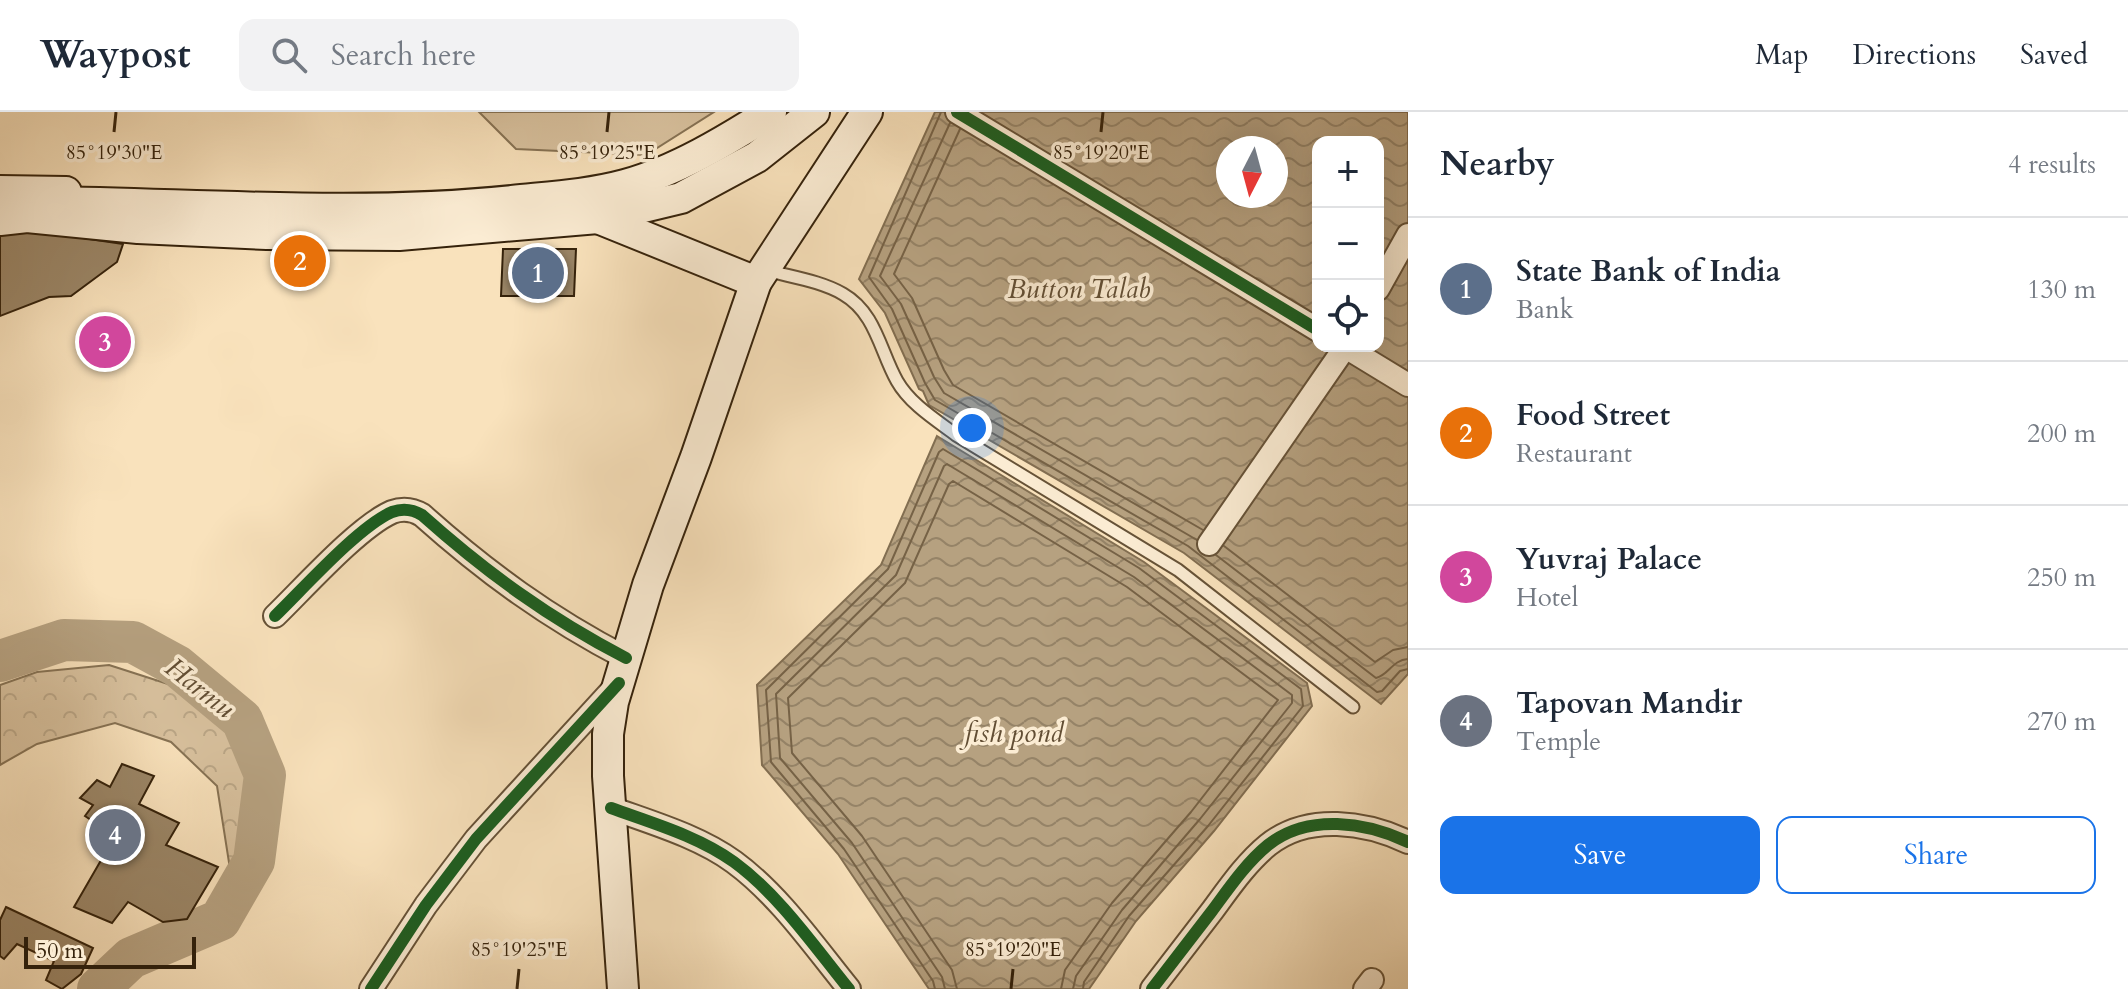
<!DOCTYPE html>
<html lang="en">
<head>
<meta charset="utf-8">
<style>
  body { margin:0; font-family:Cardo,serif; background:#f2f2f3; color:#1f2937 }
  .controls { position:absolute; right:24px; top:24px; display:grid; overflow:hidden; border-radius:16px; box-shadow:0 8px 32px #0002 }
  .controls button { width:72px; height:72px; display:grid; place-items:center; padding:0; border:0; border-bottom:2px solid #e0e1e3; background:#fff; color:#1f2937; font:40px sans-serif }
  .compass { position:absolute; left:1216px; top:24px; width:72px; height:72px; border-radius:50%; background:#fff; box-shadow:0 8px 32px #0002; rotate:186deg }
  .scale { position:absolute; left:24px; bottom:20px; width:172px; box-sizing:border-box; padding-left:8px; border:4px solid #35220b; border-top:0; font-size:22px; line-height:28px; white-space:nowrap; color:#35220b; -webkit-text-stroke:6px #fbecd3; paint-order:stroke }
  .you { position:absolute; left:972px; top:316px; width:28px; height:28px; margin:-20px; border:6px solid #fff; border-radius:50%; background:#1a73e8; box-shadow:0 0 0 12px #1a73e833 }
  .badge { display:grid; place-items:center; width:52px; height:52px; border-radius:50%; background:#1a73e8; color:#fff; font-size:26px; font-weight:700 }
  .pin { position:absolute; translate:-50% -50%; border:4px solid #fff; box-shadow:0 2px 8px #0006 }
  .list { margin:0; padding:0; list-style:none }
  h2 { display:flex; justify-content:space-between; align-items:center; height:104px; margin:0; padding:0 32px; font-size:34px }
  h2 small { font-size:26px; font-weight:400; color:#747a83 }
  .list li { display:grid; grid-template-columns:52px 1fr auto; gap:24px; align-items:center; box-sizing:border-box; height:144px; padding:0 32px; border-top:2px solid #e0e1e3 }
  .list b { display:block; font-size:30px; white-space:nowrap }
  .list p { margin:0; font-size:26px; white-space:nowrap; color:#747a83 }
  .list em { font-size:26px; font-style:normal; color:#747a83 }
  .actions { display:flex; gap:16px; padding:24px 32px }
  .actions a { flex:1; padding:18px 0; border:2px solid #1a73e8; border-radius:16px; text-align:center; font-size:28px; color:#1a73e8 }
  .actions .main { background:#1a73e8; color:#fff }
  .icon { flex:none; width:44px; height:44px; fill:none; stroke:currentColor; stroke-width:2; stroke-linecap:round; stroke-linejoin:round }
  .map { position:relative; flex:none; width:1408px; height:877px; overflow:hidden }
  header { display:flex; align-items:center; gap:48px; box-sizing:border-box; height:112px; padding:0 40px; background:#fff; border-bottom:2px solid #e0e1e3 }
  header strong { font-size:38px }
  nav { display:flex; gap:44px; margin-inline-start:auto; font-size:28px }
  .search { width:560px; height:72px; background:#f2f2f3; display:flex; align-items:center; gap:20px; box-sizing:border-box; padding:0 28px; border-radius:16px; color:#747a83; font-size:30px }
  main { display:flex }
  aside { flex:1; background:#fff }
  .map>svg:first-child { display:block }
</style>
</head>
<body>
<header>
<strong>Waypost</strong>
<div class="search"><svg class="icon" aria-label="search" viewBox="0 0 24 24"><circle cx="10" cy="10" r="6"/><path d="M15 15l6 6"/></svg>Search here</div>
<nav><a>Map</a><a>Directions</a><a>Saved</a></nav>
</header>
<main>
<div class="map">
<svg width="1408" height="877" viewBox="0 0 1408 877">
  <defs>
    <pattern id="forest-crowns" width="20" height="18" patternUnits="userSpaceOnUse" patternTransform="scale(2)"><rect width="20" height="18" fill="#d8c19e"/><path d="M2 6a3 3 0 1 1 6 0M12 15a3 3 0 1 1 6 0" fill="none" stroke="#baa687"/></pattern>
    <pattern id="water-waves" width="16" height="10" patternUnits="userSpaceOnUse" patternTransform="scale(2)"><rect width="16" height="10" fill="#b6a180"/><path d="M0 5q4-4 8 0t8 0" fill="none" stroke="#958367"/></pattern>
  </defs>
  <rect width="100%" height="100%" fill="#f9e2bc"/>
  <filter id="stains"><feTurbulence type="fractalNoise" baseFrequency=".0025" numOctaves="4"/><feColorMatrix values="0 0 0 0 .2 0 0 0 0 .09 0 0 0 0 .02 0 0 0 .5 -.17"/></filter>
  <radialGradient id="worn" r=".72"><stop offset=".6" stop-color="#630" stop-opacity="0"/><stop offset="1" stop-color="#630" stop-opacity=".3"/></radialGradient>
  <path fill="#d8c19e" stroke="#867254" stroke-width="2" d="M479,0H714L646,43L516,37Z"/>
  <path fill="url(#forest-crowns)" stroke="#867254" stroke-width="2" d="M109,553L168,572L223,607L248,654L254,697L249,745L233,776L217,674L171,630L115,611L37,632L0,653V573L37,560Z"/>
  <g fill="url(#water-waves)" stroke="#826e51" stroke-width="2" fill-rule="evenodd">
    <path d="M935,0H1408V562L1381,592L1184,441L929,293L923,279L919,277L885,201L859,167ZM1318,30H1378V234H1318ZM1228,36H1276V84H1228Z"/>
    <path d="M937,324L1144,450L1307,571L1312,594L1214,719L1136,809L1089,877H929L838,742L762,653L757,573L881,453Z"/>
  </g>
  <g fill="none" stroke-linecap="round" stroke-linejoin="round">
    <g stroke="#766246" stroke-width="2">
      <path d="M941,0L869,165L892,197L925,271L935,288L1188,434L1377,580L1382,579L1400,559L1408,557"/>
      <path d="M950,11L880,164L901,192L934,265L944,281L1197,428"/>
      <path d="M960,17L894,162L912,186L944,258L953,273L1203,418"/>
      <path d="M1224,434L1375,550L1393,538L1408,535"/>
      <path d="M1216,443L1376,566C1389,563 1392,548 1408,547"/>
      <path d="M935,877L933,869L844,737L771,650L766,578L888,457L939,340L943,337L1139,456L1301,577L1303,594L1208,714L1129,804L1084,870L1083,877"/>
      <path d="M945,877L942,865L852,731L780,646L776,582L896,463L944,354L947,352L1134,465L1292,583V591L1200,707L1122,798L1076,864L1073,877"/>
      <path d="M957,877L952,858L862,724L792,641L788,586L905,471L949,372L953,369L1127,475L1278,588L1191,700L1112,791L1065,858L1061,877"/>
    </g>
    <path stroke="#b6a180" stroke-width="42" d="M0,549L64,528L133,530L177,554L242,608L265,663L254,749L220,808L131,846L98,877"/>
  </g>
  <g fill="#9b8667" stroke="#35220b" stroke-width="2">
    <path d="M0,114H2L123,132L117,150L71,184L49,185L0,204Z"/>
    <path d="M503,137H576L574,184H501Z"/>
    <path d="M122,652L154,664L139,692L179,711L166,733L218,755L187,807L163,810L128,790L112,811L74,795L115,724L85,704L93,693L80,686L97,668L110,675Z"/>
    <path d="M6,795L93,836L81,862L62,877L46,868L54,849L17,832L4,847L0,844V808Z"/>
  </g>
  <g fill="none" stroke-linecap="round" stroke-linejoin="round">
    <defs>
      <path id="lane" d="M766,158C791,165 821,169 843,182C876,201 880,239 897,269C910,292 936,308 956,323L1178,458L1353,595"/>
      <g id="street">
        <path d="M957,0L1318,218"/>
        <path d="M1378,177L1408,123"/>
        <path d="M1344,234L1408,273"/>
        <path d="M1209,432L1346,234"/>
        <path d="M275,504C303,477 358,415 392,400C403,396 412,397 422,403C487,461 549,506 626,546"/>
        <path d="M611,696C652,711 698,724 734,750C779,783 814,834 849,877"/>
        <path d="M371,877L426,793L476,727L616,574"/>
        <path d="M1152,877C1172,851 1192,825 1212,799C1229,776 1246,751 1268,733C1308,701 1366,710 1408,730"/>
        <path d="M1365,877L1372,868"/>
      </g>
      <g id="secondary">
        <path d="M0,79L66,80"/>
        <path d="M46,90C201,92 357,105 512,89C550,85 588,83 625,73C676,59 727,28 771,0"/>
        <path d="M598,106L756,170"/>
        <path d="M0,108L27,105L138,116L267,122L399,123L598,106L681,86L757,45L814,0"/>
        <path d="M623,877L608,664V622L613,590L648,473L696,345L756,170L867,0"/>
      </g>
    </defs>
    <use href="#lane" stroke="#665237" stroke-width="15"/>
    <use href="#street" stroke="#665237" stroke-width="26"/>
    <use href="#secondary" stroke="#35220b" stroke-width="34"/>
    <use href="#lane" stroke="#fbecd3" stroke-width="11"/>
    <use href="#street" stroke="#fbecd3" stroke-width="22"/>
    <use href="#secondary" stroke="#fbecd3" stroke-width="30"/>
    <defs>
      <g id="cycleway">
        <path d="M957,0L1318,218"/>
        <path d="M275,504C303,477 358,415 392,400C403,396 412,397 422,403C487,461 549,506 626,546"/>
        <path d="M611,696C652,711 698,724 734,750C779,783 814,834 849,877"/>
        <path d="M371,877L426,793L476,727L619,571"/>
        <path d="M1152,877C1172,851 1192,825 1212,799C1229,776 1246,751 1268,733C1308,701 1366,710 1408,730"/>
      </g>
    </defs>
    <use href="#cycleway" stroke="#fbecd3" stroke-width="17"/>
    <use href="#cycleway" stroke="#1b5e20" stroke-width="12"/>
  </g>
  <path fill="none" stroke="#35220b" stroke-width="3" d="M114,20L116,0M607,20L609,0M1101,20L1103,0M517,877L519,857M1011,877L1013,857"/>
  <g text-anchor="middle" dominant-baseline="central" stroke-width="7" stroke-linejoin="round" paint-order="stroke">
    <g font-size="28" font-style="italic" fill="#624e34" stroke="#fbecd3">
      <text x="1079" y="177">Button Talab</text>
      <text transform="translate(200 576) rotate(38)">Harmu</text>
      <text x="1014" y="621">fish pond</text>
    </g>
  </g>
  <g font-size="20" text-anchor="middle" fill="#35220b" stroke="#fbecd3" stroke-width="7" stroke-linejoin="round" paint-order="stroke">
    <text x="114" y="47">85°19'30"E</text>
    <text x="607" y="47">85°19'25"E</text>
    <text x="1101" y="47">85°19'20"E</text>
    <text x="519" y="844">85°19'25"E</text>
    <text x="1013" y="844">85°19'20"E</text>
  </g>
  <rect width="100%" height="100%" filter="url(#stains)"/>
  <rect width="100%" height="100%" fill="url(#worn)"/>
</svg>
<div class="controls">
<button>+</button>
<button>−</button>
<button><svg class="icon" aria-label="locate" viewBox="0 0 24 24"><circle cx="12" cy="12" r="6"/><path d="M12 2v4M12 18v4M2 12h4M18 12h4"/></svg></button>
</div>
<svg class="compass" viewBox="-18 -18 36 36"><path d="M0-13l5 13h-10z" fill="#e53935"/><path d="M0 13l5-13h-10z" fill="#747a83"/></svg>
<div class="scale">50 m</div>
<div class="you"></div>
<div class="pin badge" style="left:538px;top:161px;background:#5c6f8a">1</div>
<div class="pin badge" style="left:300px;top:149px;background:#e8710a">2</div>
<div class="pin badge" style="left:105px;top:230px;background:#d1479c">3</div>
<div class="pin badge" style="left:115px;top:723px;background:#6b7280">4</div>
</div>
<aside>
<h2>Nearby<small>4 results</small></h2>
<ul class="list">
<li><span class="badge" style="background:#5c6f8a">1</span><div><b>State Bank of India</b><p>Bank</p></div><em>130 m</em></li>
<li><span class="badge" style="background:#e8710a">2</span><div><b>Food Street</b><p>Restaurant</p></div><em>200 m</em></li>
<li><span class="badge" style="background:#d1479c">3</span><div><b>Yuvraj Palace</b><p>Hotel</p></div><em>250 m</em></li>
<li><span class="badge" style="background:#6b7280">4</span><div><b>Tapovan Mandir</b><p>Temple</p></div><em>270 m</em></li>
</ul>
<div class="actions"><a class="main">Save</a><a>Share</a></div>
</aside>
</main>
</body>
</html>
